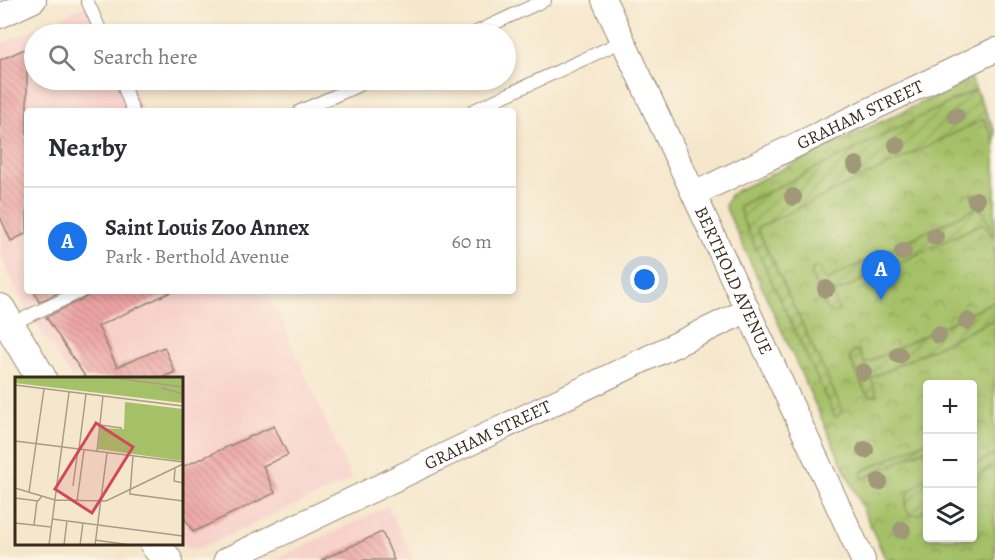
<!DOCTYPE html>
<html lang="en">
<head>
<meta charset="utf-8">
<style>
  body { margin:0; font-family:Alegreya,serif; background:#f7f7f7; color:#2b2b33 }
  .controls { position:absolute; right:18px; bottom:18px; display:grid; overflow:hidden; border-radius:6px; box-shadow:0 3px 9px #0003 }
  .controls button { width:54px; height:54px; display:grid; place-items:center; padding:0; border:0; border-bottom:2px solid #e1e1e2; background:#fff; color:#2b2b33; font:30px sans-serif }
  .you { position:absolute; left:645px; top:280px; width:21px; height:21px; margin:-15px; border:4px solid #fff; border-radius:50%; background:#1a73e8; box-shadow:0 0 0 9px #1a73e833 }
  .badge { display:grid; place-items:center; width:39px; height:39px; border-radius:50%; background:#1a73e8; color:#fff; font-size:20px; font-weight:700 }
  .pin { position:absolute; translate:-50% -50px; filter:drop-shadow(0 2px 3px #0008) }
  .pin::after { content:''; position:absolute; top:32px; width:21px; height:18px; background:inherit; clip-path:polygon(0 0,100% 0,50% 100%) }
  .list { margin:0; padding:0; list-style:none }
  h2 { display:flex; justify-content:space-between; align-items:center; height:78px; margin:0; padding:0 24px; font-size:26px }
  h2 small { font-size:20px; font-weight:400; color:#7c7c81 }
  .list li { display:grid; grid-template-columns:39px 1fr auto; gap:18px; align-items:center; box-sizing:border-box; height:108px; padding:0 24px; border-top:2px solid #e1e1e2 }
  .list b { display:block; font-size:22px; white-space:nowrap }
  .list p { margin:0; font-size:20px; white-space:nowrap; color:#7c7c81 }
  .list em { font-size:20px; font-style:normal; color:#7c7c81 }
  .icon { flex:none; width:33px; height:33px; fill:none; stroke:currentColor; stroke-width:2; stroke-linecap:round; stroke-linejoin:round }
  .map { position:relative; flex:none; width:995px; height:560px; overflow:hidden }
  .search { position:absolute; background:#fff; box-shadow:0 3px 9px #0003; left:24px; top:24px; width:492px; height:66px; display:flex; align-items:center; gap:15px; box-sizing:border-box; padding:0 21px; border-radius:33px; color:#7c7c81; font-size:22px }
  .panel { position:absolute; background:#fff; box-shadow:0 3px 9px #0003; left:24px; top:108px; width:492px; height:186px; border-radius:6px }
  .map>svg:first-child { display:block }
</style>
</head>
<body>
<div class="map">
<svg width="995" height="560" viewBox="0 0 995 560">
  <defs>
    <pattern id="park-crowns" width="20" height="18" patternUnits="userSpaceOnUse" patternTransform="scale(1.5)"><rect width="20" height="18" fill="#a5c168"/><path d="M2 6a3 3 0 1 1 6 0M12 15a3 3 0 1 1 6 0" fill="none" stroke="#889d55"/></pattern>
    <pattern id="garden-furrows" width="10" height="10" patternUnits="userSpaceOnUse" patternTransform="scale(1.5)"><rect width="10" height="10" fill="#a5c168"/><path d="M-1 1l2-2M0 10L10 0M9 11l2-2" fill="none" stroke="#889d55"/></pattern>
    <pattern id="building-back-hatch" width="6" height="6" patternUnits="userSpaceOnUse" patternTransform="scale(1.5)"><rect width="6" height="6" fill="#eea5a4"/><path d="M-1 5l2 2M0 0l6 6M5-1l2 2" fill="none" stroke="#c28785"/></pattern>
  </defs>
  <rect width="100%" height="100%" fill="#fcf5e5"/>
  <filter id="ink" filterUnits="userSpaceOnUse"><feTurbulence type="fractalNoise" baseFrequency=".0167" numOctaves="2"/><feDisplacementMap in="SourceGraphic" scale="12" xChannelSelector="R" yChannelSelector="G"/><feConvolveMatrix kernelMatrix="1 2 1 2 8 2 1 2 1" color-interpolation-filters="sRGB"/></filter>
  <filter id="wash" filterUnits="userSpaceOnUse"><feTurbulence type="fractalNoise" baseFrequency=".008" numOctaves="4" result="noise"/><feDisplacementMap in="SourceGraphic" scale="24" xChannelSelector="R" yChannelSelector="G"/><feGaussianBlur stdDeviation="1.35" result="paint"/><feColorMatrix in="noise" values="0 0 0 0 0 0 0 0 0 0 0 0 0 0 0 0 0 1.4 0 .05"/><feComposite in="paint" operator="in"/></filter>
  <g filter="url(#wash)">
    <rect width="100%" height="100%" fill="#f5e7cc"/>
    <g fill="#f7d0cb">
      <path d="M93,2L108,34H34V80H129L143,111H27V291H268L352,480L198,549L187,548L182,540V378H72L24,307L0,253V45Z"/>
      <path d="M388,506L414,560H274Z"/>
    </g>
    <path fill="url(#park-crowns)" stroke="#707643" stroke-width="1.5" fill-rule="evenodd" d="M971,79L995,132V560H886L725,206L730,195L736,191ZM928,384H972V538H928Z"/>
    <g fill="url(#garden-furrows)" stroke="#707643" stroke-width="1.5">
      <path d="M975,90L995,132V142L984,119L757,228L842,409L839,415L835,417L743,220L739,206Z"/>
      <path d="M972,192L992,229L993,237L983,223L833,294L839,311L831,313L827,310L811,276L813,268L819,267L826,280L976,208Z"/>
      <path d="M995,301V319L871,378L877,395L869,396L866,393L850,359L852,352L858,350L865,364Z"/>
      <path d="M927,441V448L863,479L861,472Z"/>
      <path d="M995,454V466L973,478V465Z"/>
      <path d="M927,478V507L920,514L910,515L905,506L908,492Z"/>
    </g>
    <g id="blocks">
      <g fill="url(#building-back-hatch)">
        <path d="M27,48V233L11,241L0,217V60Z"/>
        <path d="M34,291H62L39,302Z"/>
        <path d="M90,291H173L98,326L117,367L164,347L175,372L161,378H86L46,317L85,298Z"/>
        <path d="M274,426L288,455L263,466L275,493L193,532L182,514V467Z"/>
        <path d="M382,532L394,560H321Z"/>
      </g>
    </g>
  </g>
  <g filter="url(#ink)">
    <use href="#blocks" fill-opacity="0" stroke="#988875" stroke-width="1.5"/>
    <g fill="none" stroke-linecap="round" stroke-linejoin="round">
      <defs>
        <g id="service">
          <path d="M87,0L102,34"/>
          <path d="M472,34L545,0"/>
          <path d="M121,80L133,111"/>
          <path d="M300,111L371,80"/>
          <path d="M472,111L623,41"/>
          <path d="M9,325L82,291"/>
        </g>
        <g id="minor">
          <path id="s1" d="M604,0L863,560"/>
          <path d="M0,16L34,0"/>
          <path id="s2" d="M694,194L995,50"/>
          <path id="s3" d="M226,560L748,310"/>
        </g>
        <g id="tertiary">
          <path d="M0,309L41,378"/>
          <path d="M155,544L167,560"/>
        </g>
      </defs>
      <use href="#service" stroke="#988875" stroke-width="14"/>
      <use href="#minor" stroke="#988875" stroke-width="26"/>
      <use href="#tertiary" stroke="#988875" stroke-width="32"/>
      <use href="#service" stroke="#fff" stroke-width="12"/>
      <use href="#minor" stroke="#fff" stroke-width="24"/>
      <use href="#tertiary" stroke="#fff" stroke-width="30"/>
    </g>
    <g fill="#a09878">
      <circle cx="956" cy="116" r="9"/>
      <circle cx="897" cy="145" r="9"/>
      <circle cx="856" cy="165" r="9"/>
      <circle cx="793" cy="197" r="9"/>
      <circle cx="976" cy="200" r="9"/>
      <circle cx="935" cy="237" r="9"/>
      <circle cx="903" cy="252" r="9"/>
      <circle cx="874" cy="265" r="9"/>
      <circle cx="826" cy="289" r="9"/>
      <circle cx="967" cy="321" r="9"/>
      <circle cx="938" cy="335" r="9"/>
      <circle cx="899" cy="355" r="9"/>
      <circle cx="863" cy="372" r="9"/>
      <circle cx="865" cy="450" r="9"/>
      <circle cx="879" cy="482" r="9"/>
      <circle cx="902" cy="530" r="9"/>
    </g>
  </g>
  <g text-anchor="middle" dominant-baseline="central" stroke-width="5" stroke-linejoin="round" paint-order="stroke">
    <g font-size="18" fill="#3b2a1e" stroke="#fcf5e5">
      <text stroke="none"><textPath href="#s2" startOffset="184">GRAHAM STREET</textPath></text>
      <text stroke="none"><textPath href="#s1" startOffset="309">BERTHOLD AVENUE</textPath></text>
      <text stroke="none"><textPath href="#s3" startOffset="290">GRAHAM STREET</textPath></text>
    </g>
  </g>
  <g transform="translate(15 377)">
    <rect width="168" height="168" fill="#f5e7cc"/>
    <path d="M0,0H168V26L0,6ZM110,25L168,32V84L83,72L85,51L109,52Z" fill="#a5c168"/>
    <path fill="none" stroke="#ab9b86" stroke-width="1.5" d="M92,0L168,10M0,8L168,29M147,11L168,17M85,48L107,51M0,64L168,85M64,72L71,17M82,74L88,19M118,79L115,117L168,124M160,92L159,104L168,106M58,109L63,72M0,111L40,123L91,124L168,87M14,115L29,12M0,121L23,124L27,119M62,124L69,73M37,142L168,159M0,146L36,150M19,148L22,124M80,163L115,168M34,168L54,15M49,168L52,144M65,168L68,146M80,168L92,76"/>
    <path fill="#d1495b" fill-opacity="0.15" stroke="#d1495b" stroke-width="3" d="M81,46L118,70L77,136L40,112Z"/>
    <rect width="168" height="168" fill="none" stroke="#3b2a1e" stroke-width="3"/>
  </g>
</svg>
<div class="controls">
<button>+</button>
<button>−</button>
<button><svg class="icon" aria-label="layers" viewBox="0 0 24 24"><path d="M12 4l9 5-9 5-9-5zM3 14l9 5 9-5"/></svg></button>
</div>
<div class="you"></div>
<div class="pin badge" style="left:881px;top:300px">A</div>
<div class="search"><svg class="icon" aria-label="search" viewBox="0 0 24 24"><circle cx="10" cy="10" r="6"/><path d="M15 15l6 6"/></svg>Search here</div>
<section class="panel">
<h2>Nearby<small></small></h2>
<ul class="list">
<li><span class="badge">A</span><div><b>Saint Louis Zoo Annex</b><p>Park · Berthold Avenue</p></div><em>60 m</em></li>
</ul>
</section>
</div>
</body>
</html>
